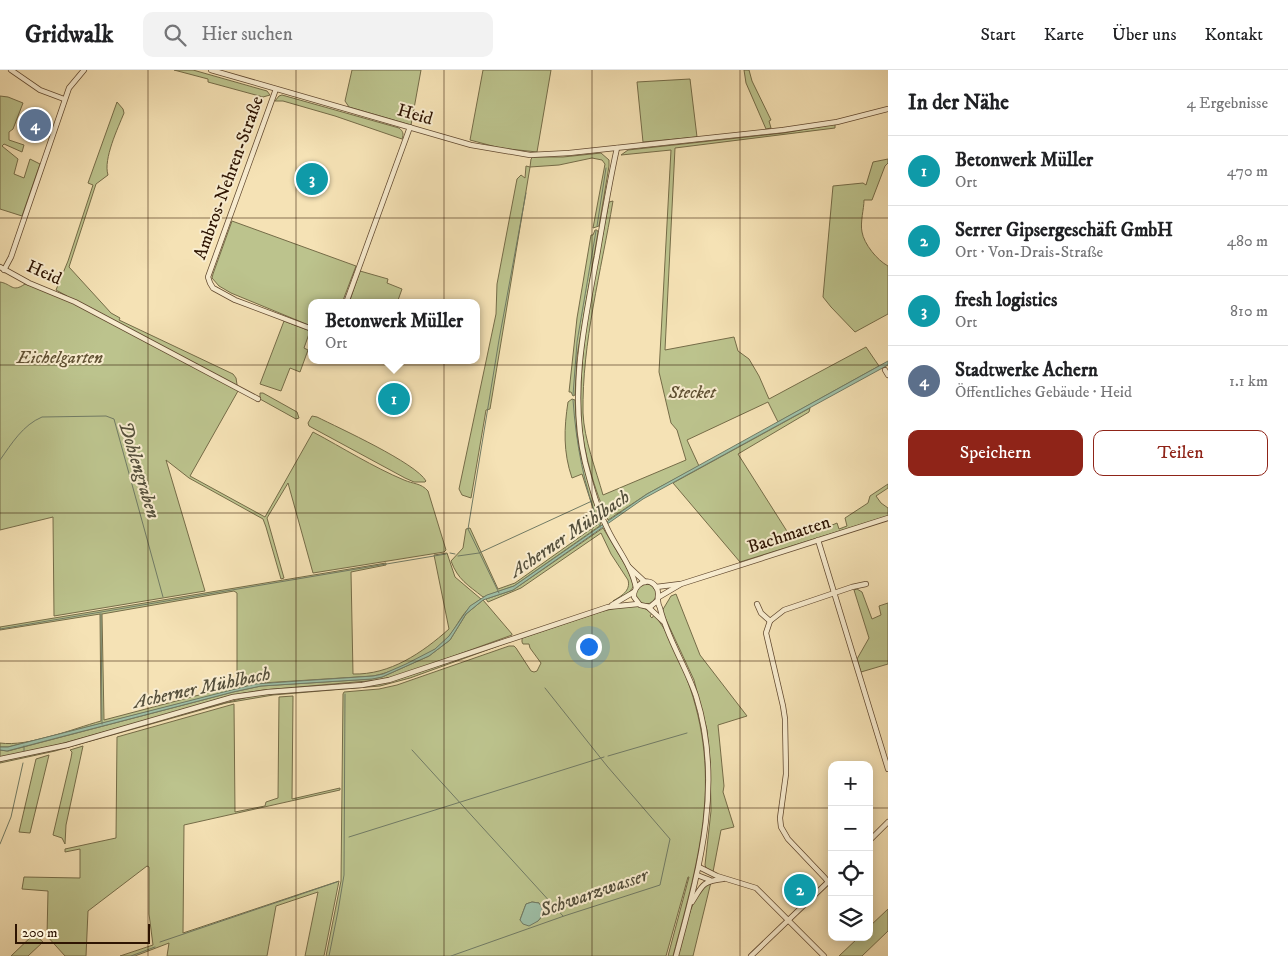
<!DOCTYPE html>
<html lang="de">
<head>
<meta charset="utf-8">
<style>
  body { margin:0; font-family:"IM FELL DW Pica",serif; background:#f2f2f2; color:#202124 }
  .controls { position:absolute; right:15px; bottom:15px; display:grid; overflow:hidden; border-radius:10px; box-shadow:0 2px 12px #0003 }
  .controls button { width:45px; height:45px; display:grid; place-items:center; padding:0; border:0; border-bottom:1px solid #e0e0e0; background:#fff; color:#202124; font:25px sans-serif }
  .scale { position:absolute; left:15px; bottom:12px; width:135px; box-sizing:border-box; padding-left:5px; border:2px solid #2e1402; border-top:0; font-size:14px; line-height:18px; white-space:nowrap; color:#2e1402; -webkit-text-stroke:4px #f8eccf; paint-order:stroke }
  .you { position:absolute; left:588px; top:576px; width:18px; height:18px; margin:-12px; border:4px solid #fff; border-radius:50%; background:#1a73e8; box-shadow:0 0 0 8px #1a73e833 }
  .badge { display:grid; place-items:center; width:32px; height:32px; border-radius:50%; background:#8f2418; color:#fff; font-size:16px; font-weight:700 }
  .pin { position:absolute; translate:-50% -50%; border:2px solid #fff; box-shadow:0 1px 5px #0006 }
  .popup { position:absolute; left:308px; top:229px; width:172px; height:65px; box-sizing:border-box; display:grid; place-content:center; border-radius:10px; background:#fff; filter:drop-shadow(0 1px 4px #0005); font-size:16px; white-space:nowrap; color:#757577 }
  .popup b { font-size:19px; color:#202124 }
  .popup::after { content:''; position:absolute; left:50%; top:100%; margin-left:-10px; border:10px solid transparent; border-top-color:#fff }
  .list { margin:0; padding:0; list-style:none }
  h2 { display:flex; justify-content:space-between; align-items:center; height:65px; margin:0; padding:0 20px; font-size:21px }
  h2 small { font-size:16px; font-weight:400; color:#757577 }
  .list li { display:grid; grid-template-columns:32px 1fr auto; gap:15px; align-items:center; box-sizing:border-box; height:70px; padding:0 20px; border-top:1px solid #e0e0e0 }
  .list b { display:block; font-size:19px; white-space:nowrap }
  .list p { margin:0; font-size:16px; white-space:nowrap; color:#757577 }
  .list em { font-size:16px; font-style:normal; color:#757577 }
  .actions { display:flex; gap:10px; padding:15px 20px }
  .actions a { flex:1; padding:11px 0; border:1px solid #8f2418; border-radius:10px; text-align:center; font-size:18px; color:#8f2418 }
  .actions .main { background:#8f2418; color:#fff }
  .icon { flex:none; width:28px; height:28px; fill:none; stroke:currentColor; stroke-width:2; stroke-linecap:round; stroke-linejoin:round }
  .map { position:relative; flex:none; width:888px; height:886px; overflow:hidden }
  header { display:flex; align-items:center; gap:30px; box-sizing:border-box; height:70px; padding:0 25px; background:#fff; border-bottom:1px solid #e0e0e0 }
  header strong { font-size:24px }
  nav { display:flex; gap:28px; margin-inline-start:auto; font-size:18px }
  .search { width:350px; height:45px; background:#f2f2f2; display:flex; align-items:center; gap:12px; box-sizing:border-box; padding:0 18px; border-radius:10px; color:#757577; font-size:19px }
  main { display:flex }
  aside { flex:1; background:#fff }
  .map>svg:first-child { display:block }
</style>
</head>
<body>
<header>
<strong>Gridwalk</strong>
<div class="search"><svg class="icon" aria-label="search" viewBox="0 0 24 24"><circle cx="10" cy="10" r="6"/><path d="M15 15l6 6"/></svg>Hier suchen</div>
<nav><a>Start</a><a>Karte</a><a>Über uns</a><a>Kontakt</a></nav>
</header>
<main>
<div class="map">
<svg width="888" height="886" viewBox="0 0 888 886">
  <rect width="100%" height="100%" fill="#f5e2b5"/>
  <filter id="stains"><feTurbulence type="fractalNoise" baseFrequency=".004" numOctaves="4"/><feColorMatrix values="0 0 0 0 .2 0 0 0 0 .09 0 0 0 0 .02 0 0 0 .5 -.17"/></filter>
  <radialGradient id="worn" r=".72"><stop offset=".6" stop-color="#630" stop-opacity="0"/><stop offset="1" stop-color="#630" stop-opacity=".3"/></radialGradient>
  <g fill="#bcc38d" stroke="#756c48" fill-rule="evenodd">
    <path d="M174,0H193L267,21L270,25L263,27L208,12V9Z"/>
    <path d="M352,0H421L411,55L349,37L345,31Z"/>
    <path d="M483,0H551L537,82L500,78L470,70Z"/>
    <path d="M744,0H749L752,11L771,50L769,51L771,58L766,59L746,13Z"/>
    <path d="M690,9L697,67L643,72L637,12Z"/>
    <path d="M282,25L399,58C403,61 404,64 402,69L335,46L283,31H275L279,26Z"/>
    <path d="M0,26L8,27L23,33L13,59L9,62V70L24,75L22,82L4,74L2,76L18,89L14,104L24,108L30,89L40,94L22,146L0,139Z"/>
    <path d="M117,32L123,39L124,43C118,58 103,89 108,105L96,114L69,197L111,243L120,248L119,250L233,304L236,308L238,321L190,406L265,447L313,362C343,378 373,397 404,410C413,414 421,413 428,421L446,480L444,482L313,503L288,413L267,448L284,508L281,509L266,457L263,449L189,408L166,390L205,521L54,546L53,447L0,460V212C12,214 12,223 25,214L67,226L56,220L68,191L93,115L88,113Z"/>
    <path d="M835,54V58L675,78L665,280L734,267L738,281L749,289L759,306L769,329L866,277L879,296L778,352L768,332L687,370L699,396L647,424L608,450C595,422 582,378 581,347C578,276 596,201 609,132L613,131C601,202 582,272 583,343C584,369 596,400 603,425L686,390L677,360L671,353L659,302L671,80L621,85L628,80L784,63Z"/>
    <path d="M601,83L609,90V96L599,156L593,158L605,94L602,90L592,88L559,95L530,97L490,339L486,340L471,428L462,425L459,419L496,244L497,214L517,109L521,105L525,108L526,96L530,97L531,89L533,87H563Z"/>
    <path d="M888,89V93L885,96L872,130H864C864,139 860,152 862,162C864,174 877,190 888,196V244L855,262L831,237L823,227L833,116L863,113L866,115L873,92Z"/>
    <path d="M232,151L356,196L342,233H312L311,256L231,223L219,216L212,208L213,204Z"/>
    <path d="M595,160H597L598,162L577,286L575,325L573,326L571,322H569L577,248L591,165H593Z"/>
    <path d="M360,201L388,209L387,213L402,219L397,233H349Z"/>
    <path d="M284,251L310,261L304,278L308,280L300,302L290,298L281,321L260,314Z"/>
    <path d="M260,323H263L297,342L299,348L296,349L260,329Z"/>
    <path d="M572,329L575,330L577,365L581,387L601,455L514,516L483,527C468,515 458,510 451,491L463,478L466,459L470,458L498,519L515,513L598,454L582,404L572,408C563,382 564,358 568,332Z"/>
    <path d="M810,338L809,342L738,384L790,466L827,454L830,456L837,453L839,459L847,456L845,448L868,433L870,426L888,414V418L876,426L881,433L888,438V446L740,492L673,413Z"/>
    <path d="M312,346L317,347C339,358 416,393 426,411L425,412H414L405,408L309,356L308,353Z"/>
    <path d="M603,458L627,498L634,515C630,524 622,527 613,531C621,526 631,521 628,510L611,484L601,463L521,518L488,532L486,529L513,520Z"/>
    <path d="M447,483L455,507L481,529C460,542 460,554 446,570C431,586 394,602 373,606L262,613L8,677H0V673C29,677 72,659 101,651L100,544L0,560V557L386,493V495L351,502L353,604C390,605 422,583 449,559L434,485ZM234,521L237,523V615L104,650L102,544Z"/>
    <circle cx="646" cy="524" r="10"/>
    <path d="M857,519L862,522L872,549L881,545L879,536L888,533V594L861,602L857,589L869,568L854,520Z"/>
    <path d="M676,524L700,585L747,646L718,655L724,716L723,722L734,757L721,760L713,802L706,798L705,795L711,741L710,692L707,660L694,610L662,541L671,526Z"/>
    <path d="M483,530L512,564V565L401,605L379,610L263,620L244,623L57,675L1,687L0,686V680L8,681L233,622L261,616L372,609L382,607L429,586L450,570L466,544Z"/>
    <path d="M628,535C635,535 646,538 652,543L650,546L652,548L654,545C668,561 675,580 683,599C725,702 700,784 673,886H668L689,807H688L666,886H326L341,811L343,624L344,622L379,619L397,615L509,576H514L516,578L531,601L534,602L537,601L541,593L530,578L529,574H523L522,572V568L600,542ZM532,832L539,833L542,838L543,845L538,851L520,850L526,834Z"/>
    <path d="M512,571L410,608L380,616L273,625L226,633L55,681L0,693V691L252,626L396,610Z"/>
    <path d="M293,626L292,729L340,718V720L184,755L183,863L339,811L324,886H305L318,822L276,836L267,886H167L169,873L135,886H120L153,875L149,844V797L147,796L88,841L86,886H65L47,866L48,821L22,819L24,807L80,808V779L65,782V779L116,768L117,667L234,634L235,742L265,736L266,732L278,728L279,627Z"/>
    <path d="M83,676L66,755L65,774L62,768L53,765L71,688L72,682L70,680Z"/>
    <path d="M49,685L30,763L19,762L36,689Z"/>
    <path d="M711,812L693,886H678C684,864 690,823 711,812Z"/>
    <path d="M888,839V861L862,886H839L859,867H869V857Z"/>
    <path d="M34,864L43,872L28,886H11Z"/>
  </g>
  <g fill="#9ebfa7" stroke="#717b65">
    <path d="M888,291V295L643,429L513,520L483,530L466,544L450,570L429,586L382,607L372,609L261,616L233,622L7,681L0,680V677H8L255,614L373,606L383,604L406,594L435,579L449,566L470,536L487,525L514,516L647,424Z"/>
    <path d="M532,832L539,833L542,838L543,845L538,851L529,856L523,854L520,850L526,834Z"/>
  </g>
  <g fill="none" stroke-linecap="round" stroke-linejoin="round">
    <g stroke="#717b65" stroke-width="1">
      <path d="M597,156L606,98"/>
      <path d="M573,325L577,272L596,161"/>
      <path d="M573,330C576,373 584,417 600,457"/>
      <path d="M0,390C12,373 23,355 42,347L106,346L114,349L163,527"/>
      <path d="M450,483L455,484"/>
      <path d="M458,486L479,483L592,431"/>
      <path d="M499,523L468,459L499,270L526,123"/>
      <path d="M101,543L102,654"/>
      <path d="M0,559L446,484"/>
      <path d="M412,680L563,846"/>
      <path d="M24,681V676"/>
      <path d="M608,686L687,663"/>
      <path d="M349,767L604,687"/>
      <path d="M0,774L11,747L23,693"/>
      <path d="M160,872L337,812"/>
      <path d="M131,886L155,877"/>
      <path d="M329,886L338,841L344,805L345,624"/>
      <path d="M451,886L564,846L660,815L670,769L607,696L545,618"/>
    </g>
    <defs>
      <g id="minor">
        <path d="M11,0L40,20L64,29"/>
        <path d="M211,0L471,75L530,85L569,83L783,60L837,52L888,39"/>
        <path d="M276,19L208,207L210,213L213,218L235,230L312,259"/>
        <path d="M617,78C609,114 603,150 597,186C584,254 569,324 585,392C591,415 597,439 608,460C617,479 632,496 636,518"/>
        <path d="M0,197L29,213L75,232L258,329"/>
        <path d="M4,200L11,187L69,18L84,0"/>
        <path d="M346,233L410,57"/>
        <path d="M885,300L888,305"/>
        <path d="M818,470L888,699"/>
        <path d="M629,497L645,512"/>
        <path d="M656,517L680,514"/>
        <path d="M659,527L681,514L888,448"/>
        <path d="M657,531L650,537L640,535L634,527C633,515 648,505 656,517C660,522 657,526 658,531C658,534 659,536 660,538C667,568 686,596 696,626C724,715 699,800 676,886"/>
        <path d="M757,534L761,543L770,551"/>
        <path d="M612,535L634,522"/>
        <path d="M648,537L663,551"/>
        <path d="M0,689L67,675L233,627L268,622L362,615L389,610L608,537L638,534"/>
        <path d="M869,771L888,752"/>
        <path d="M699,797L717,806L756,818L824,886"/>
        <path d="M697,805L710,810"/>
        <path d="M832,808L828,812L825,808L788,769L781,757L780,748L786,704L785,649L783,636L766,563L770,551L784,540L852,517L866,514"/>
        <path d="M692,832C702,816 702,811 723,809"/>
        <path d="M751,886L828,812"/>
      </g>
    </defs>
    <use href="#minor" stroke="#60482f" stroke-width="6"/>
    <use href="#minor" stroke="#f8eccf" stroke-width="4.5"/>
  </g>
  <path fill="none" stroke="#2e1402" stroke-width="1" stroke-opacity="0.55" d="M148,0V886M296,0V886M444,0V886M592,0V886M740,0V886M0,148H888M0,295H888M0,443H888M0,591H888M0,738H832M869,738H888"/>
  <g text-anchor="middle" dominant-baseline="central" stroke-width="4" stroke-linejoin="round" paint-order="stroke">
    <g font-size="18" fill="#2e1402" stroke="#f8eccf">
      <text transform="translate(415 45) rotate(16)">Heid</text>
      <text transform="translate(229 108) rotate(-70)">Ambros-Nehren-Straße</text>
      <text transform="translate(44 203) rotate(24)">Heid</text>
      <text transform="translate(789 465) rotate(-18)">Bachmatten</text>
    </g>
    <g font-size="18" font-style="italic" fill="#605133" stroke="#f8eccf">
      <text x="60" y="288">Eichelgarten</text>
      <text x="692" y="323">Stecket</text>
    </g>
    <g font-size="19" font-style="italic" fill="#55503c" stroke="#f8eccf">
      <text transform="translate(139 400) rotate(73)">Dohlengraben</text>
      <text transform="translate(570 464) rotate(-34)">Acherner Mühlbach</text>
      <text transform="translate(202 618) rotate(-12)">Acherner Mühlbach</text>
      <text transform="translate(594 823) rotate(-19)">Schwarzwasser</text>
    </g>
  </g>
  <rect width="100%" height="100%" filter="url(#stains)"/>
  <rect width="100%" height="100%" fill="url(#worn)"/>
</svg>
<div class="controls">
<button>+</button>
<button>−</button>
<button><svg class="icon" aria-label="locate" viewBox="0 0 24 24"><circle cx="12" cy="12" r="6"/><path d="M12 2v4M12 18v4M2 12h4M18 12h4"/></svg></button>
<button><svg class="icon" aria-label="layers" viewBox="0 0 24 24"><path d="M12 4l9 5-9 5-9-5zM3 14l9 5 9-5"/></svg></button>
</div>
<div class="scale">200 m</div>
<div class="you"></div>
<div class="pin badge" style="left:394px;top:329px;background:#0f9aa8">1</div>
<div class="popup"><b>Betonwerk Müller</b>Ort</div>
<div class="pin badge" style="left:800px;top:820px;background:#0f9aa8">2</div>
<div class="pin badge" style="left:312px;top:109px;background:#0f9aa8">3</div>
<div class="pin badge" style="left:35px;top:55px;background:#5c6f8a">4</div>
</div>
<aside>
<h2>In der Nähe<small>4 Ergebnisse</small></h2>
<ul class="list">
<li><span class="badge" style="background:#0f9aa8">1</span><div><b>Betonwerk Müller</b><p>Ort</p></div><em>470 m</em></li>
<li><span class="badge" style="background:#0f9aa8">2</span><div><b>Serrer Gipsergeschäft GmbH</b><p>Ort · Von-Drais-Straße</p></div><em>480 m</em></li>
<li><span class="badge" style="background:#0f9aa8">3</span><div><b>fresh logistics</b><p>Ort</p></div><em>810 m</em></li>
<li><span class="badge" style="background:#5c6f8a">4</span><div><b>Stadtwerke Achern</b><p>Öffentliches Gebäude · Heid</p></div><em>1.1 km</em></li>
</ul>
<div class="actions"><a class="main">Speichern</a><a>Teilen</a></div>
</aside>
</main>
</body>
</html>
